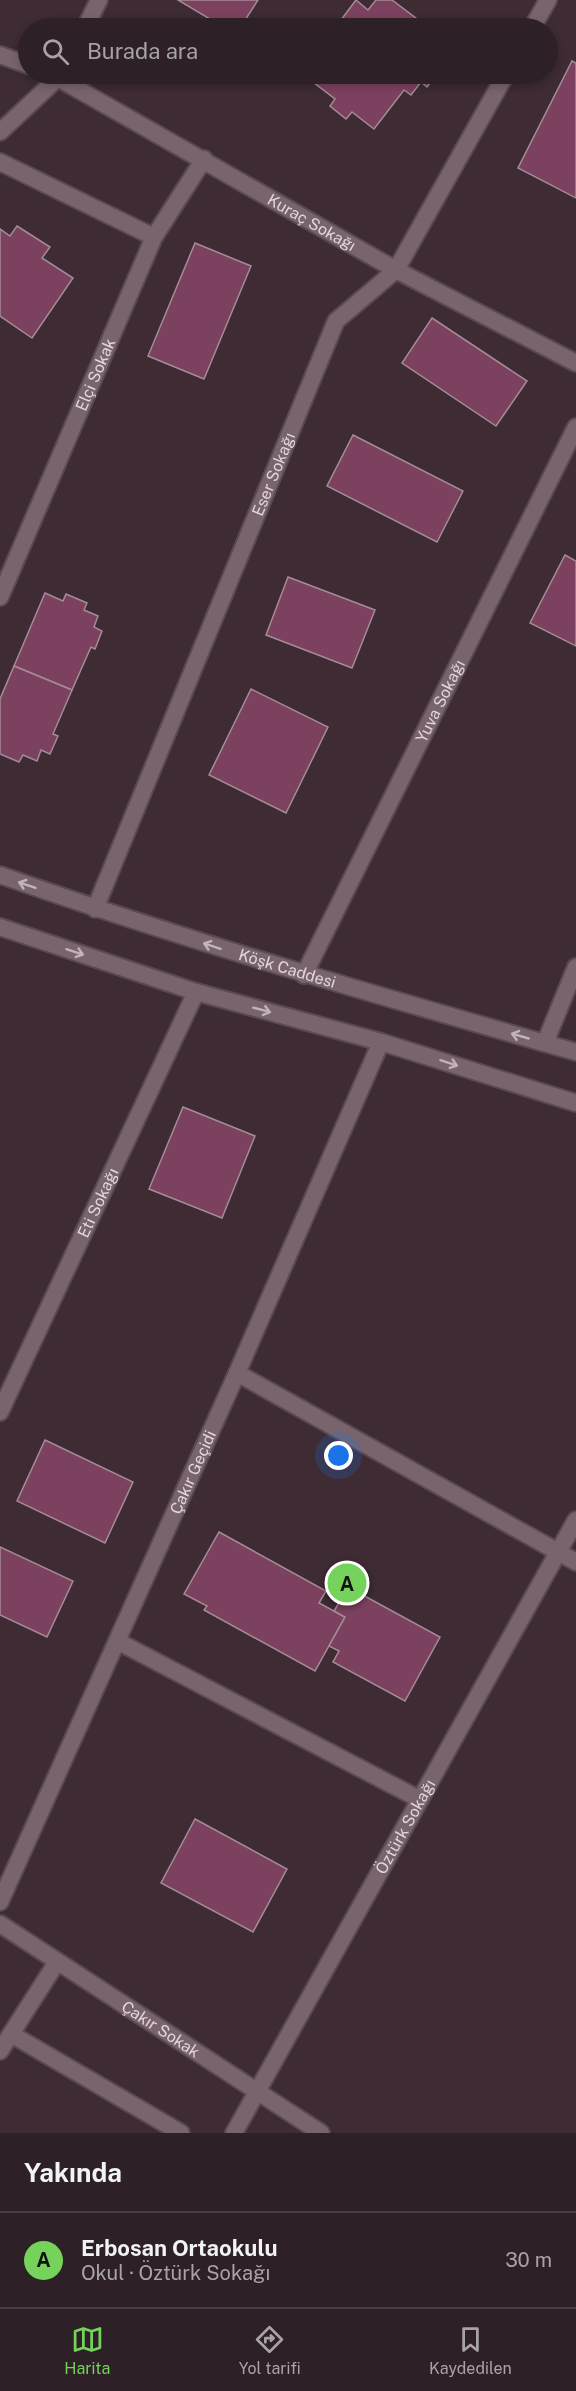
<!DOCTYPE html>
<html lang="tr">
<head>
<meta charset="utf-8">
<style>
  body { margin:0; font-family:"Public Sans",sans-serif; background:#36282f; color:#f1f3f6 }
  .you { position:absolute; left:339px; top:1456px; width:21px; height:21px; margin:-15px; border:4px solid #fff; border-radius:50%; background:#1a73e8; box-shadow:0 0 0 9px #1a73e833 }
  .badge { display:grid; place-items:center; width:39px; height:39px; border-radius:50%; background:#75d25b; color:#111; font-size:20px; font-weight:700 }
  .pin { position:absolute; translate:-50% -50%; border:3px solid #fff; box-shadow:0 2px 6px #0006 }
  .list { margin:0; padding:0; list-style:none }
  h2 { display:flex; justify-content:space-between; align-items:center; height:78px; margin:0; padding:0 24px; font-size:26px }
  h2 small { font-size:20px; font-weight:400; color:#a7a3a7 }
  .list li { display:grid; grid-template-columns:39px 1fr auto; gap:18px; align-items:center; box-sizing:border-box; height:96px; padding:0 24px; border-top:2px solid #493e44 }
  .list b { display:block; font-size:22px; white-space:nowrap }
  .list p { margin:0; font-size:20px; white-space:nowrap; color:#a7a3a7 }
  .list em { font-size:20px; font-style:normal; color:#a7a3a7 }
  .icon { flex:none; width:33px; height:33px; fill:none; stroke:currentColor; stroke-width:2; stroke-linecap:round; stroke-linejoin:round }
  .map { position:relative; flex:none; width:576px; height:2133px; overflow:hidden }
  .search { position:absolute; background:#2e2027; box-shadow:0 3px 9px #0003; left:18px; right:18px; top:18px; height:66px; display:flex; align-items:center; gap:15px; box-sizing:border-box; padding:0 21px; border-radius:33px; color:#a7a3a7; font-size:22px }
  .sheet { height:174px; background:#2e2027 }
  nav { display:flex; justify-content:space-around; align-items:center; box-sizing:border-box; height:84px; border-top:2px solid #493e44; background:#2e2027; font-size:16px; color:#a7a3a7 }
  nav a { display:grid; justify-items:center; gap:3px }
  nav .on { color:#75d25b }
  .map>svg:first-child { display:block }
</style>
</head>
<body>
<div class="map">
<svg width="576" height="2133" viewBox="0 0 576 2133">
  <rect width="100%" height="100%" fill="#3e2b34"/>
  <g fill="#7c415f" stroke="#a38c97" stroke-width="1.5">
    <path d="M178,0H258L240,28H225Z"/>
    <path d="M356,0L368,10L376,0H392L429,28H344L346,25L341,20Z"/>
    <path d="M572,61L576,63V198L518,168Z"/>
    <path d="M319,74H437L427,87L421,82L411,95L404,90L374,129L352,112L346,119L330,106L335,99L313,82Z"/>
    <path d="M17,226L50,247L42,258L73,278L32,338L0,316V229L10,236Z"/>
    <path d="M195,243L251,266L204,379L148,356Z"/>
    <path d="M432,318L527,381L496,426L402,363Z"/>
    <path d="M353,435L463,491L437,542L327,486Z"/>
    <path d="M565,555L576,561V646L530,623Z"/>
    <path d="M288,577L375,610L352,668L266,635Z"/>
    <path d="M45,593L63,601L66,594L87,603L84,610L98,616L94,627L102,631L95,649L91,647L72,690L14,666Z"/>
    <path d="M14,666L72,690L53,734L58,736L50,754L41,750L37,761L23,755L19,762L0,754V699Z"/>
    <path d="M251,689L328,727L286,813L209,775Z"/>
    <path d="M183,1107L255,1136L222,1218L149,1189Z"/>
    <path d="M45,1440L133,1482L105,1543L17,1501Z"/>
    <path d="M219,1532L326,1591L319,1603L345,1617L315,1671L204,1610L207,1606L184,1594Z"/>
    <path d="M0,1547L73,1581L47,1637L0,1615Z"/>
    <path d="M348,1587L440,1637L405,1701L333,1662L339,1651L329,1646L345,1617L334,1611Z"/>
    <path d="M195,1819L287,1869L253,1932L161,1883Z"/>
  </g>
  <g fill="none" stroke-linecap="round" stroke-linejoin="round">
    <defs>
      <g id="minor">
        <path d="M85,28L99,0"/>
        <path d="M532,28L548,0"/>
        <path d="M0,55L28,65"/>
        <path id="s1" d="M51,74L396,270L576,363"/>
        <path d="M0,132L62,74"/>
        <path d="M0,162L154,237"/>
        <path id="s2" d="M0,597L154,237L204,159"/>
        <path id="s3" d="M95,909L336,321L396,270L506,74"/>
        <path id="s4" d="M304,975L576,427"/>
        <path d="M545,1043L576,967"/>
        <path d="M237,1373L576,1562"/>
        <path id="s5" d="M0,1412L196,992"/>
        <path d="M117,1641L419,1799"/>
        <path id="s6" d="M0,1902L237,1373L381,1042"/>
        <path id="s7" d="M0,1924L321,2133"/>
        <path d="M11,2034L181,2133"/>
        <path d="M0,2051L57,1962"/>
        <path id="s8" d="M234,2133L576,1520"/>
      </g>
      <g id="tertiary">
        <path id="s9" d="M0,875C190,942 383,997 576,1052"/>
        <path d="M0,927L196,992L381,1042L576,1103"/>
      </g>
    </defs>
    <use href="#minor" stroke="#594a51" stroke-width="20"/>
    <use href="#tertiary" stroke="#594a51" stroke-width="20"/>
    <use href="#minor" stroke="#79646e" stroke-width="16"/>
    <use href="#tertiary" stroke="#79646e" stroke-width="16"/>
  </g>
  <defs><path id="oneway-shaft" d="M-6 0H5M1.5-3L5.5 0L1.5 3" fill="none" stroke-width="1.6" stroke-linecap="round" stroke-linejoin="round" transform="scale(1.5)"/></defs>
  <g stroke="#c2b3ba">
    <use href="#oneway-shaft" transform="translate(27 885) rotate(-161)"/>
    <use href="#oneway-shaft" transform="translate(212 946) rotate(-162)"/>
    <use href="#oneway-shaft" transform="translate(75 952) rotate(18)"/>
    <use href="#oneway-shaft" transform="translate(262 1010) rotate(15)"/>
    <use href="#oneway-shaft" transform="translate(520 1036) rotate(-164)"/>
    <use href="#oneway-shaft" transform="translate(449 1063) rotate(18)"/>
  </g>
  <g text-anchor="middle" dominant-baseline="central" stroke-width="4.5" stroke-linejoin="round" paint-order="stroke">
    <g font-size="16" fill="#e2d5db" stroke="#3e2b34">
      <text stroke="none"><textPath href="#s1" startOffset="300">Kuraç Sokağı</textPath></text>
      <text stroke="none"><textPath href="#s2" startOffset="242">Elçi Sokak</textPath></text>
      <text stroke="none"><textPath href="#s3" startOffset="470">Eser Sokağı</textPath></text>
      <text stroke="none"><textPath href="#s4" startOffset="306">Yuva Sokağı</textPath></text>
      <text stroke="none"><textPath href="#s9" startOffset="302">Köşk Caddesi</textPath></text>
      <text stroke="none"><textPath href="#s5" startOffset="231">Eti Sokağı</textPath></text>
      <text stroke="none"><textPath href="#s6" startOffset="471">Çakır Geçidi</textPath></text>
      <text stroke="none"><textPath href="#s8" startOffset="351">Öztürk Sokağı</textPath></text>
      <text stroke="none"><textPath href="#s7" startOffset="192">Çakır Sokak</textPath></text>
    </g>
  </g>
</svg>
<div class="you"></div>
<div class="pin badge" style="left:347px;top:1583px">A</div>
<div class="search"><svg class="icon" aria-label="search" viewBox="0 0 24 24"><circle cx="10" cy="10" r="6"/><path d="M15 15l6 6"/></svg>Burada ara</div>
</div>
<section class="sheet">
<h2>Yakında<small></small></h2>
<ul class="list">
<li><span class="badge">A</span><div><b>Erbosan Ortaokulu</b><p>Okul · Öztürk Sokağı</p></div><em>30 m</em></li>
</ul>
</section>
<nav>
<a class="on"><svg class="icon" aria-label="map" viewBox="0 0 24 24"><path d="M3 6l6-2 6 2 6-2v14l-6 2-6-2-6 2zM9 4v14M15 6v14"/></svg>Harita</a>
<a><svg class="icon" aria-label="directions" viewBox="0 0 24 24"><path d="M12 3l9 9-9 9-9-9zM9 14v-3h6M13 9l2 2-2 2"/></svg>Yol tarifi</a>
<a><svg class="icon" aria-label="saved" viewBox="0 0 24 24"><path d="M7 4h10v16l-5-4-5 4z"/></svg>Kaydedilen</a>
</nav>
</body>
</html>
